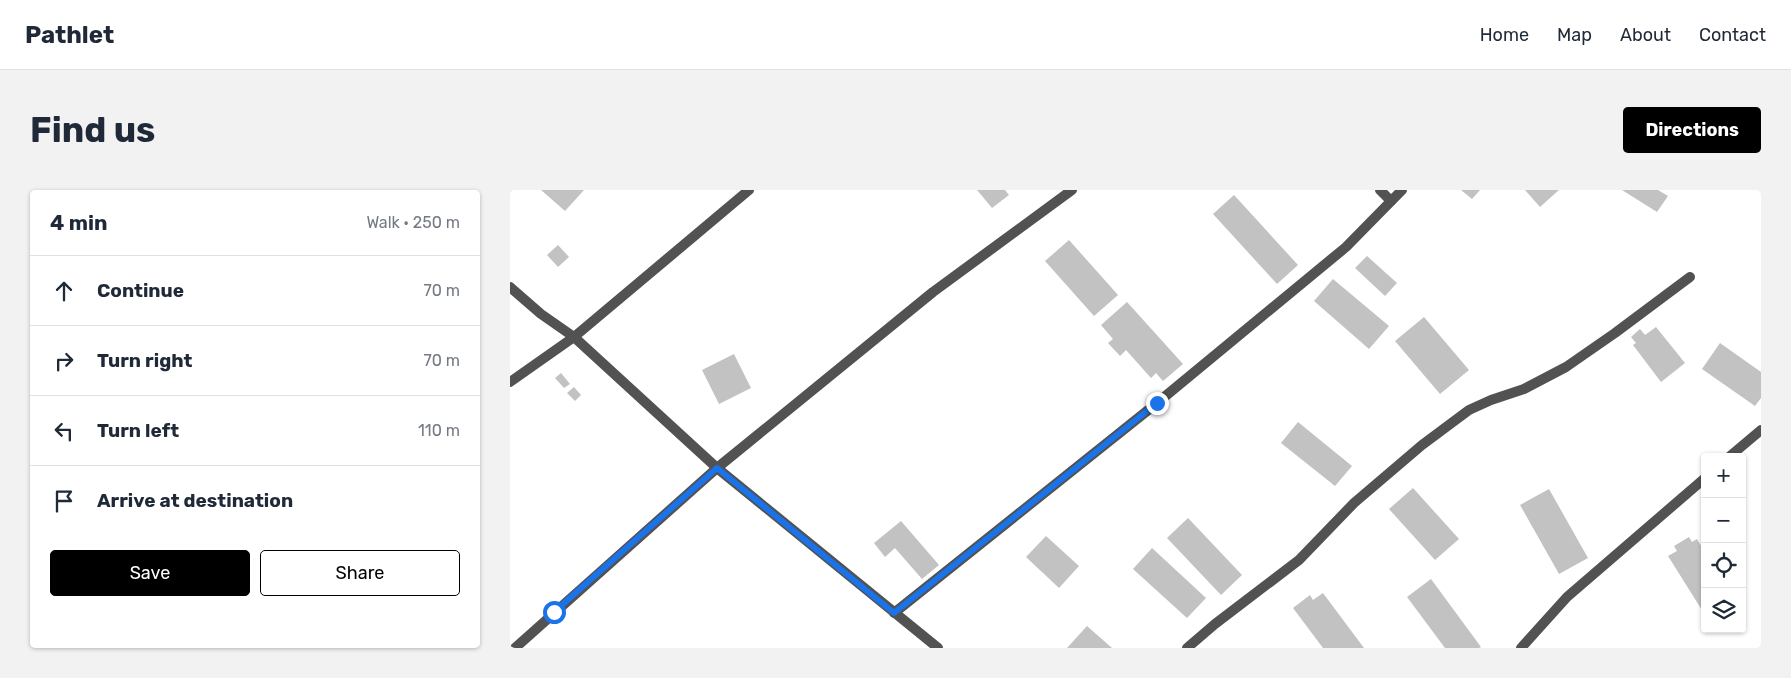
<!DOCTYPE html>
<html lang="en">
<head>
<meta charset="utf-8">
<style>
  body { margin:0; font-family:Rubik,sans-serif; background:#f2f2f3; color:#1f2937 }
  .controls { position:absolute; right:15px; bottom:15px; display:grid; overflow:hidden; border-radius:5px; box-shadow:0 1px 4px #0004 }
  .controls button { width:45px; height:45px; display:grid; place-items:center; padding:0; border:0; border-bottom:1px solid #e0e1e3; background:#fff; color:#1f2937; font:25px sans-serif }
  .stop { position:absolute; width:15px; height:15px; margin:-11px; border:4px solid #1a73e8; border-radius:50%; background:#fff }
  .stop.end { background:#1a73e8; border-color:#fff; box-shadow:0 1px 5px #0008 }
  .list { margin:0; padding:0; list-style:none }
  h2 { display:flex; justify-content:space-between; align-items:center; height:65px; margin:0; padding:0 20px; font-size:21px }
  h2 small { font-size:16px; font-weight:400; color:#747a83 }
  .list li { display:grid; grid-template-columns:32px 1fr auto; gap:15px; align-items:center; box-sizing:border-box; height:70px; padding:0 20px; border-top:1px solid #e0e1e3 }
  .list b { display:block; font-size:19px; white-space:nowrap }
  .list em { font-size:16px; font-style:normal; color:#747a83 }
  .actions { display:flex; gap:10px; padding:15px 20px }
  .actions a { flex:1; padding:11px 0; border:1px solid #000; border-radius:5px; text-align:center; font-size:18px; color:#000 }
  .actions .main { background:#000; color:#fff }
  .icon { flex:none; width:28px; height:28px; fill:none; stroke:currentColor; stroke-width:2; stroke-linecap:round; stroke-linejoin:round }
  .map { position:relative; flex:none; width:1251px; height:458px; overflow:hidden; border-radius:5px }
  header { display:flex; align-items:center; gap:30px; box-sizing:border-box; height:70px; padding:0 25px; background:#fff; border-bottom:1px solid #e0e1e3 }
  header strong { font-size:24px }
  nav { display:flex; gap:28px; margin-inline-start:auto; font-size:18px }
  .intro { display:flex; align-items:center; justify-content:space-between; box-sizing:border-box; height:120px; padding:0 30px }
  h1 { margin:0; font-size:35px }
  .button { padding:12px 22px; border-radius:5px; background:#000; color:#fff; font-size:18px; font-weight:700 }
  main { display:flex; gap:30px; padding:0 30px }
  aside { flex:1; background:#fff; border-radius:5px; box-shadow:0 1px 4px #0004 }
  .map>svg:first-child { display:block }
</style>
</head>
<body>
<header>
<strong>Pathlet</strong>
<nav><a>Home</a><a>Map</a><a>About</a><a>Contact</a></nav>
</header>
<div class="intro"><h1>Find us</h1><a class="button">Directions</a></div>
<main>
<aside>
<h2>4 min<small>Walk · 250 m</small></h2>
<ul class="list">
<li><svg class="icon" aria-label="ahead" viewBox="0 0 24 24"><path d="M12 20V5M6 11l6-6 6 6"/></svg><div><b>Continue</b></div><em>70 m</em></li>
<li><svg class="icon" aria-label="right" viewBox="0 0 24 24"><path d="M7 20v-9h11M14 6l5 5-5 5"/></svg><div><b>Turn right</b></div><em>70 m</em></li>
<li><svg class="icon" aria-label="left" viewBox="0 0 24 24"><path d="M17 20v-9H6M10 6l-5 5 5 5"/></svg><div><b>Turn left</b></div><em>110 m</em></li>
<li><svg class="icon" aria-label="arrive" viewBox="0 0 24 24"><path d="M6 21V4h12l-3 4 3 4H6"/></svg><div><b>Arrive at destination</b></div></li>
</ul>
<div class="actions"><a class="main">Save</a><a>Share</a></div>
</aside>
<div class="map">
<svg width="1251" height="458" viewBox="0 0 1251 458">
  <rect width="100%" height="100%" fill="#fff"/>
  <g fill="#c2c2c2">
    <path d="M31,0H74L55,21Z"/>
    <path d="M467,0H495L499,5L482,18Z"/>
    <path d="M951,0H970L962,9Z"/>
    <path d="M1015,0H1049L1030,17Z"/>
    <path d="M1112,0H1148L1158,6L1147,22Z"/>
    <path d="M724,5L788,75L767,94L703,24Z"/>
    <path d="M559,50L608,105L584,126L535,71Z"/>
    <path d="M48,55L59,67L48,77L37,65Z"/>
    <path d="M857,66L887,93L875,106L845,78Z"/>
    <path d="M823,89L879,136L859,159L804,111Z"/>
    <path d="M617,112L673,174L653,191L646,183L641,188L616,160L610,166L598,153L603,149L591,135Z"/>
    <path d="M914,127L959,180L930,204L885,151Z"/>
    <path d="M1146,137L1175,173L1151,192L1123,155L1126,153L1121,147L1130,139L1135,145Z"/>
    <path d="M1210,153L1251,182V208L1245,216L1192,179Z"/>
    <path d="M224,164L241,198L209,214L192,180Z"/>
    <path d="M51,183L60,194L54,198L45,188Z"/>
    <path d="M64,197L71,205L65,211L57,203Z"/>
    <path d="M788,232L842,276L825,296L771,253Z"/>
    <path d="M903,298L949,349L925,370L879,319Z"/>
    <path d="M1039,299L1078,368L1049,384L1010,315Z"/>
    <path d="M678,328L732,385L711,405L657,348Z"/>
    <path d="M391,331L429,375L412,389L385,358L375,367L364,353Z"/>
    <path d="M536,346L569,376L549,398L516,367Z"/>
    <path d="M1179,347L1182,352L1187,349L1195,362V425L1158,366L1167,361L1164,356Z"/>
    <path d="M642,358L696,408L677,428L623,379Z"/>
    <path d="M921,389L971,457L969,458H935L897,407Z"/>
    <path d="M813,403L854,458H813L783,418L800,405L803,410Z"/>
    <path d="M577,436L602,458H557Z"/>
  </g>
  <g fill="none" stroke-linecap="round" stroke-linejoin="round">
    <g stroke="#525252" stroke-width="10">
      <path d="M870,0L881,11"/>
      <path d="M0,97L31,124L64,147L207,278L428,458"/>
      <path d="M0,192L64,147L239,0"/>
      <path d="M1219,267L1251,240"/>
      <path d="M384,423L647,213L836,57L892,0"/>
      <path d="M5,458L207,278L423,102L562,0"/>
      <path d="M677,458L705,434L789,370L844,313L912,255L959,220L981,210L1014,199L1056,177L1105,143L1180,87"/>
      <path d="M1011,458L1057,407L1195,288"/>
    </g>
  </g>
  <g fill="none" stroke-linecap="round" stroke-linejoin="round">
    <path stroke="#1a73e8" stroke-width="6" d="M44,422L207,278L384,423L647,213"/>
  </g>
</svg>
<div class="controls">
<button>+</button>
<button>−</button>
<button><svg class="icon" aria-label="locate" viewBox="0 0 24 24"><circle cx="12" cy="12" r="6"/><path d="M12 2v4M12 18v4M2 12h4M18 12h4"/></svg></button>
<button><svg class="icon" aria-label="layers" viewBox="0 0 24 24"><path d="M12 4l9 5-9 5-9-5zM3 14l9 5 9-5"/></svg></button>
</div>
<div class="stop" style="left:44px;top:422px"></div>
<div class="stop end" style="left:647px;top:213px"></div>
</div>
</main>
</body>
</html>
